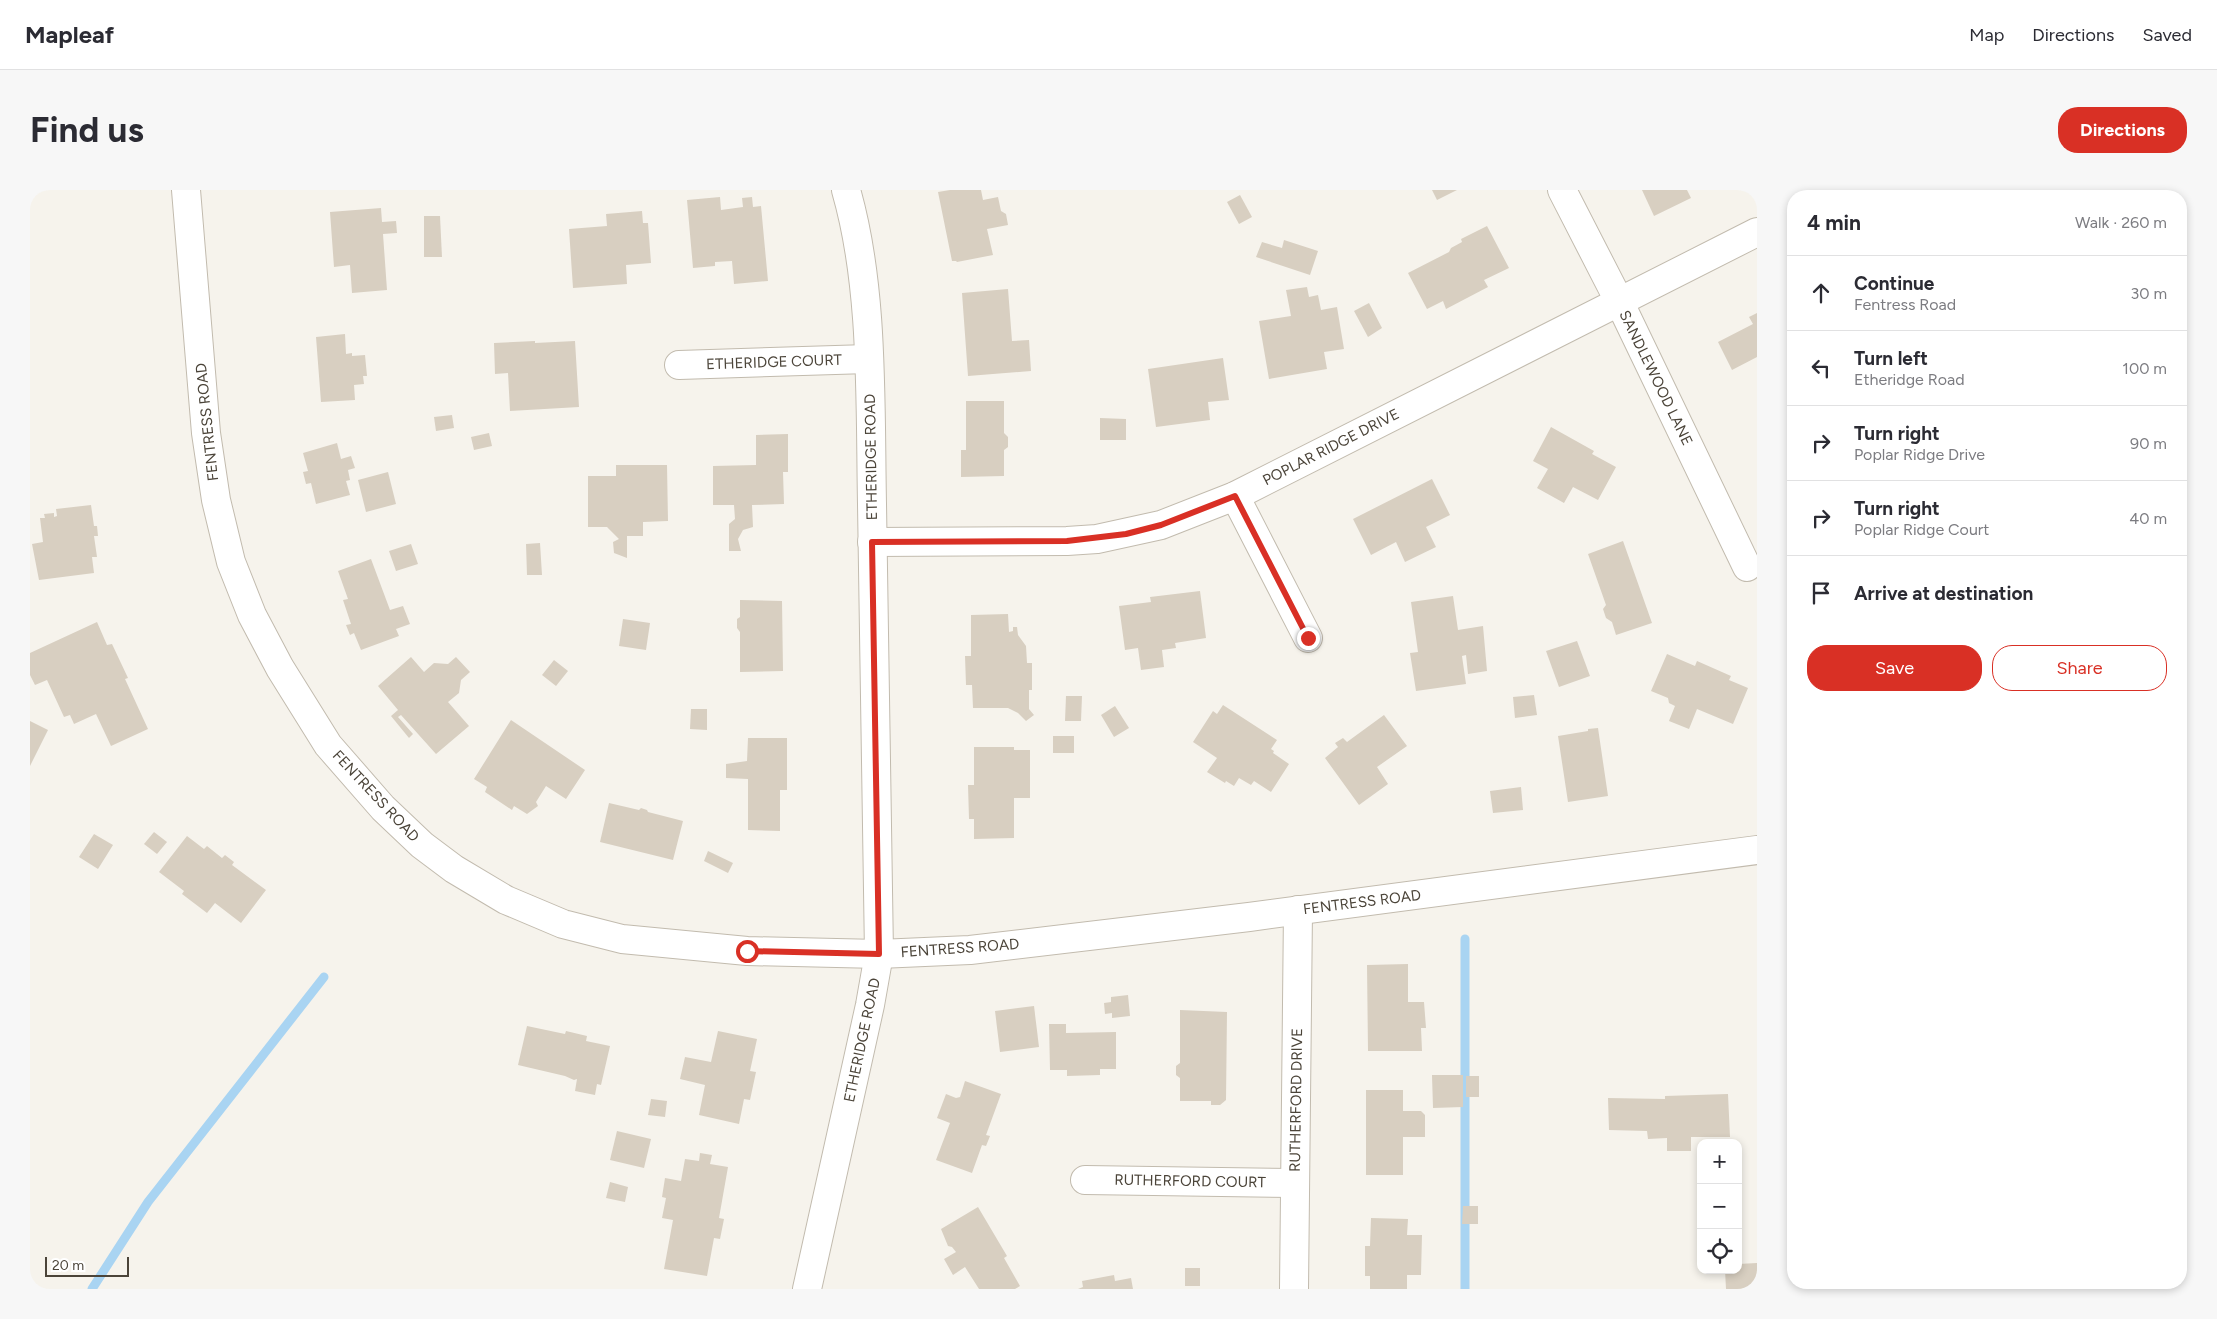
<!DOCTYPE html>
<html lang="en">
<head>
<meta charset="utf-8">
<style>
  body { margin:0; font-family:Figtree,sans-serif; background:#f7f7f7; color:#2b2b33 }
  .controls { position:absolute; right:15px; bottom:15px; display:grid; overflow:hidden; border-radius:10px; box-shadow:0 2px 8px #0003 }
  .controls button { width:45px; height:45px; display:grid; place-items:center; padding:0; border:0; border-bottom:1px solid #e1e1e2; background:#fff; color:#2b2b33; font:25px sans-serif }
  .scale { position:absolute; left:15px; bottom:12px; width:84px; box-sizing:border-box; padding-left:5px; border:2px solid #4b4439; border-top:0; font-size:14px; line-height:18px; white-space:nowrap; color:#4b4439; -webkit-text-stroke:4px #fff; paint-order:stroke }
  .stop { position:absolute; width:15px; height:15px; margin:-11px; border:4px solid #d93025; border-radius:50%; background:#fff }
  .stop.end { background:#d93025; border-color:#fff; box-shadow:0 1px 5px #0008 }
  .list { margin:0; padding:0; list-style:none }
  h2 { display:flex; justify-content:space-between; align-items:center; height:65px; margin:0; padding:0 20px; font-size:21px }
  h2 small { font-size:16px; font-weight:400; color:#7c7c81 }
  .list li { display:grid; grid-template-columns:32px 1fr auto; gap:15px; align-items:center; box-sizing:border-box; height:75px; padding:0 20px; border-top:1px solid #e1e1e2 }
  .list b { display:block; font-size:19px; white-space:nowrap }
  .list p { margin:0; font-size:16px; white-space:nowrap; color:#7c7c81 }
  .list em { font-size:16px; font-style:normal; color:#7c7c81 }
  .actions { display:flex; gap:10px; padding:15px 20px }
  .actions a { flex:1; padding:11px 0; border:1px solid #d93025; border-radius:20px; text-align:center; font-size:18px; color:#d93025 }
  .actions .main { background:#d93025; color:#fff }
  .icon { flex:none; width:28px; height:28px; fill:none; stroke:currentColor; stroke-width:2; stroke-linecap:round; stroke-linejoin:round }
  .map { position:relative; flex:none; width:1727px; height:1099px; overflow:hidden; border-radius:20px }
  header { display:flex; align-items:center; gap:30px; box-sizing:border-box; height:70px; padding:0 25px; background:#fff; border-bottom:1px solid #e1e1e2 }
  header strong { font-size:24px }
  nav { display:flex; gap:28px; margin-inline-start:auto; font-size:18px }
  .intro { display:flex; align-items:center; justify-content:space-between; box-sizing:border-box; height:120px; padding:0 30px }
  h1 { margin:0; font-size:35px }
  .button { padding:12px 22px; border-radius:20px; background:#d93025; color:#fff; font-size:18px; font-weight:700 }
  main { display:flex; gap:30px; padding:0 30px }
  aside { flex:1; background:#fff; border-radius:20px; box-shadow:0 2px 8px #0003 }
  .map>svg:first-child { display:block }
</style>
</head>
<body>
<header>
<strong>Mapleaf</strong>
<nav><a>Map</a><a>Directions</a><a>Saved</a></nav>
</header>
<div class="intro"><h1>Find us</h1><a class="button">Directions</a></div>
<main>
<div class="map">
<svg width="1727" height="1099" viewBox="0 0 1727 1099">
  <rect width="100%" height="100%" fill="#f6f3ec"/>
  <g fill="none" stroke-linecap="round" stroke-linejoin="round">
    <g stroke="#a9d4f2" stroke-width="9">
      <path d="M1435,749V1099"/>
      <path d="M62,1099L118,1012L294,787"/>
    </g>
  </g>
  <g fill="#d8cfc1">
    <path d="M920,0H951L953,10L968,7L971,21L976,24L978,35L957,39L963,65L927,72L926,71H922L908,2Z"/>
    <path d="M1402,0H1427L1407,10Z"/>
    <path d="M1612,0H1657L1661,8L1624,26Z"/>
    <path d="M1210,5L1222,27L1209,34L1197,12Z"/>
    <path d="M690,7L691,20L713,17L712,8L722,7L723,17L731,16L738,91L704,94L702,71L685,72V76L663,78L657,10Z"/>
    <path d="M351,18L352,32L366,31L367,43L353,44L357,100L322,103L320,75L304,77L300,22Z"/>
    <path d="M612,21L613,33H618L621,73L596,75L597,94L543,98L539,39L577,36L576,24Z"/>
    <path d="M394,26H410L412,67H394Z"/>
    <path d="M1457,36L1479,78L1454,90L1458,97L1416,119L1413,111L1397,119L1378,83L1419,62L1421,58L1432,52L1431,49Z"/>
    <path d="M1254,50L1288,61L1280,85L1226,67L1232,52L1252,58Z"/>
    <path d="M1277,97L1279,107L1288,105L1291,120L1307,117L1314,159L1294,162L1297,179L1239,189L1229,131L1261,126L1256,100Z"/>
    <path d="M978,99L982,151L999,150L1001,181L938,186L932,103Z"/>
    <path d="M1339,113L1352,138L1338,147L1324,121Z"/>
    <path d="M1727,123V167L1702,180L1688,152L1723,134L1719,127Z"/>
    <path d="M315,144L316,164L322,163V166L335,165L337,186H333L334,194L324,195L325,210L291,212L286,147Z"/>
    <path d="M505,151V153L545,151L549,217L480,221L478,183L465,184L464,153Z"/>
    <path d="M1193,168L1199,210L1178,212L1180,230L1126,237L1118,179Z"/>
    <path d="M936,211H974V243L978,247V257L974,260V286L931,287V260H936Z"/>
    <path d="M422,225L424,238L406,241L404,227Z"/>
    <path d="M1070,228L1096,229V250H1070Z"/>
    <path d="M1521,237L1564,261L1562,264L1586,277L1568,310L1543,297L1534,313L1507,298L1518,279L1503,271Z"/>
    <path d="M459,243L462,256L444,260L441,247Z"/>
    <path d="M758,244V282H753L754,314L722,315L723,337L713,340L708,349L711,361H699V334L705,329L704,315H683V276L726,275V245Z"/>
    <path d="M307,253L311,269L321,266L325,278L318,280L320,290L316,291L320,305L286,314L281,293L276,294L273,282L278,281L273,263Z"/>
    <path d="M586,275H637L638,331L613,332V346H597V368L584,363L583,352L589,349L577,337H558V286H586Z"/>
    <path d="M358,282L366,314L336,322L328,290Z"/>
    <path d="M1402,289L1420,325L1396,337L1406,357L1375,372L1366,352L1341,365L1323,329Z"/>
    <path d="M61,315L64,336H67L68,346H64L67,367H62L64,383L9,390L2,354L13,352L10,328H15L14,324L24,323V327L27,326L26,319Z"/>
    <path d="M1593,351L1622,433L1586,445L1582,432L1576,428L1573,419L1576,415L1558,364Z"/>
    <path d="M510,353L512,385H497L496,354Z"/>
    <path d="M381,354L388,374L366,381L359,361Z"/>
    <path d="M341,369L360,420L373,416L380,434L366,439L369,446L331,460L324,443L320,445L316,435L321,434L313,410L318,409L308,381Z"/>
    <path d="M1170,401L1176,448L1145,453L1146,458L1132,460L1134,477L1111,480L1108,458L1095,460L1089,416L1121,412L1120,407Z"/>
    <path d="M1423,406L1428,440L1453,436L1457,481L1438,484L1436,465L1432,466L1436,494L1386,501L1380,463L1388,462L1381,412Z"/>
    <path d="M710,410L752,411L753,481L710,482V442L707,438V429L710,427Z"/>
    <path d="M978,424L979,442L983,441V437H987L988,445L996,456L997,473H1002V500H999V519L1004,525L996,531L988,523L978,518H943L942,495H936L935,466H941V425Z"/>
    <path d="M593,429L620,433L616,460L589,456Z"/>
    <path d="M67,432L77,455L82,454L98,488L95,489L118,539L81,556L66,524L44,534L40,525L34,527L17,490L5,495L0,485V463Z"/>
    <path d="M1547,451L1560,486L1529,497L1516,461Z"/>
    <path d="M1637,464L1665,476L1667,471L1701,486L1699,490L1718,498L1703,534L1667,519L1659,539L1639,531L1645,516L1639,513L1638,508L1621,501Z"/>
    <path d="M381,467L394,482L404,473L418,474L426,467L440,482L431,490L429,503L418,512L439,536L406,564L371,525L368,527L383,544L379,548L361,526L368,520L348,496Z"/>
    <path d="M524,470L538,481L526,496L512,485Z"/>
    <path d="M1504,505L1507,525L1485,528L1483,507Z"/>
    <path d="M1036,506H1052L1051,531H1035Z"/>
    <path d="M1193,515L1247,550L1241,559L1244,561L1243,563L1259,574L1241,602L1224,591L1221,595L1209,588L1204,596L1196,591L1195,593L1177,582L1187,568L1163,552L1183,521L1187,524Z"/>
    <path d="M1085,516L1099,538L1084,547L1071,525Z"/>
    <path d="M661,519H677V540L660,539Z"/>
    <path d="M1354,525L1377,556L1347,577L1358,594L1329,615L1295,568L1308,557L1305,553L1313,548L1317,552Z"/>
    <path d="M481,530L555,580L536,609L516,596L506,612L508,616L497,624L484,616L482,620L455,602L457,597L444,589Z"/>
    <path d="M0,531L18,540L0,576Z"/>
    <path d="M1568,538L1578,606L1538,612L1528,546L1558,541V539Z"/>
    <rect x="1023" y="546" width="21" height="17"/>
    <path d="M718,548H757V600H750V641L718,640V589L696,588V574L717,571Z"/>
    <path d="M944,557H984V560H1000V608H984V648L944,649V629H939L938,595H944Z"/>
    <path d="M1491,597L1493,620L1463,623L1460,601Z"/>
    <path d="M579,613L609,620L611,618L617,620L618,622L653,631L643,670L570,652Z"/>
    <path d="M124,642L137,652L127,664L114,654Z"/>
    <path d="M64,644L83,655L68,679L49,667Z"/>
    <path d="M157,646L174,659L177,656L192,668L195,665L204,672L202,675L236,700L211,733L185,713L177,723L152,704L154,701L129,682Z"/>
    <path d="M678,661L703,673L698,683L674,671Z"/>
    <path d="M1378,774V812H1394L1396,838H1391L1392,861H1338L1337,775Z"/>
    <path d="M1098,805L1100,826L1082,828V823L1075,824L1074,813L1081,812V807Z"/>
    <path d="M1004,816L1009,857L970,862L965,821Z"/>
    <path d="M1150,820L1197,822L1196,910L1190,915H1181V911H1150V888L1146,885V876L1150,873Z"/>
    <path d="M1019,834H1036V843L1086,842V879H1070V885L1037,886V880H1020Z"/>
    <path d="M497,836L535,844L536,841L557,846L556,851L580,856L571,895L567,894L565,905L545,901L547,889L544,890L535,886L488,875Z"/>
    <path d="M688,841L727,849L720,881L726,882L720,910L714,909L709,934L669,925L675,895L650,889L655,867L681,872Z"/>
    <path d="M1402,885H1433V917L1403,918Z"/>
    <rect x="1436" y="886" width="13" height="21"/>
    <path d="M935,891L971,904L956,945L960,946L956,956L952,955L942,983L906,970L920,933L907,928L916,904L926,908L930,907Z"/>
    <path d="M1336,900H1373V921H1391L1395,925V947H1373V985H1336Z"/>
    <path d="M1698,904L1700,947H1661V961H1637V948L1618,949L1617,941L1579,940L1578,908L1635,909V906Z"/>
    <path d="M621,909L637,911L635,927L618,925Z"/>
    <path d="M587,941L621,949L614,978L580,970Z"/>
    <path d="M670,963L682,965L680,974L698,977L689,1028L694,1029L690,1049L684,1048L677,1086L634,1079L643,1030L632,1028L636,1008L632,1007L635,988L651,991L655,969L669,971Z"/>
    <path d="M580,992L598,997L595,1012L576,1008Z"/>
    <path d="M1433,1016H1448V1034H1432Z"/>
    <path d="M948,1017L977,1066L974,1068L990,1096L985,1099H949L935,1077L923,1085L914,1069L926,1062L922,1057L918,1056L911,1039Z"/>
    <path d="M1341,1028L1378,1029L1377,1045H1392L1391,1085H1377V1099H1340V1086H1335V1056H1340Z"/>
    <path d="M1727,1073V1099H1696L1695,1080H1708V1074Z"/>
    <rect x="1155" y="1078" width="15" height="18"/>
    <path d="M1084,1085L1085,1091L1101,1088L1103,1099H1048L1053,1097L1052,1091Z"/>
  </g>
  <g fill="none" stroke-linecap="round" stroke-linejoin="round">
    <defs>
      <g id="minor">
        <path d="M1532,0L1589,111L1717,377"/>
        <path d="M649,175L838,169"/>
        <path d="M1205,306L1278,448"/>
        <path d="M842,352L1037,351L1067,349L1131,335L1205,306L1727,42"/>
        <path d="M1055,990L1265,993"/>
        <path d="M777,1099L840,815L849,764"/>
        <path d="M1264,1099L1268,720"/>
      </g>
      <g id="tertiary">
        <path d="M156,0L176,243L186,310L201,372L222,425L250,478L298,555L353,618L392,655L424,679L476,710L533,734L592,749L717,761L849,764L940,760L1219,727L1727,660"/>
        <path d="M816,0C844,97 840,213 842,314C844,464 847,614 849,764"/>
      </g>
    </defs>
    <use href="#minor" stroke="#c2bbae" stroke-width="30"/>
    <use href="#tertiary" stroke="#c2bbae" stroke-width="30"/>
    <use href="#minor" stroke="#fff" stroke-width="28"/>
    <use href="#tertiary" stroke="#fff" stroke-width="28"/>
  </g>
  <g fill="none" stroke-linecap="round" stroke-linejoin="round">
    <path stroke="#d93025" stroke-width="6" d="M717,761L849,764L842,352L1037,351L1096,344L1131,335L1205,306L1278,448"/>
  </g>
  <g text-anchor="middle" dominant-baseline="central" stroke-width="4.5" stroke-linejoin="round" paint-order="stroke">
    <g font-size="15" fill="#4b4439" stroke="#fff">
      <text transform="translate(744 172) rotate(-2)">ETHERIDGE COURT</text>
      <text transform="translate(1626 188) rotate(64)">SANDLEWOOD LANE</text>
      <text transform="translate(177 232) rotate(-96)">FENTRESS ROAD</text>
      <text transform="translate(1301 257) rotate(-27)">POPLAR RIDGE DRIVE</text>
      <text transform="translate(841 267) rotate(-91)">ETHERIDGE ROAD</text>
      <text transform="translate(346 606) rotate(47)">FENTRESS ROAD</text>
      <text transform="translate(1332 712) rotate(-7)">FENTRESS ROAD</text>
      <text transform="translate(930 758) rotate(-4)">FENTRESS ROAD</text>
      <text transform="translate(832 850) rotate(-78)">ETHERIDGE ROAD</text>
      <text transform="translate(1266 910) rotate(-89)">RUTHERFORD DRIVE</text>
      <text transform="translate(1160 991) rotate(1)">RUTHERFORD COURT</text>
    </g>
  </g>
</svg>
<div class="controls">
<button>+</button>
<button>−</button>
<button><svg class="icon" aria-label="locate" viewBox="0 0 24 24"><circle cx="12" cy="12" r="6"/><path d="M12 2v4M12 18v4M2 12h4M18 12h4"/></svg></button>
</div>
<div class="scale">20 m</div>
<div class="stop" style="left:717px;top:761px"></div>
<div class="stop end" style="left:1278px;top:448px"></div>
</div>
<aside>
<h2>4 min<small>Walk · 260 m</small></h2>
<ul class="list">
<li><svg class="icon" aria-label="ahead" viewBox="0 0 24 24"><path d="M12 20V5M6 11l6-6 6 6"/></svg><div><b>Continue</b><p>Fentress Road</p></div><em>30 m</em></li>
<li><svg class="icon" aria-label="left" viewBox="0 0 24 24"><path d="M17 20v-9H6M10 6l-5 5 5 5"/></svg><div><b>Turn left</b><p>Etheridge Road</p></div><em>100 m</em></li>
<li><svg class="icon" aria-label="right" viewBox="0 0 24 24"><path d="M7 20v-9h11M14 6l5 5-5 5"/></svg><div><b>Turn right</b><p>Poplar Ridge Drive</p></div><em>90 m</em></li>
<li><svg class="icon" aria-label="right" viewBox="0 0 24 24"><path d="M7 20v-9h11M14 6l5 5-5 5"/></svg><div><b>Turn right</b><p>Poplar Ridge Court</p></div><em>40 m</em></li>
<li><svg class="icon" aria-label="arrive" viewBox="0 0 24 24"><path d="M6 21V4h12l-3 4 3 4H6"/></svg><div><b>Arrive at destination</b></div></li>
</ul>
<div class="actions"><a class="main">Save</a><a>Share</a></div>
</aside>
</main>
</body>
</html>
